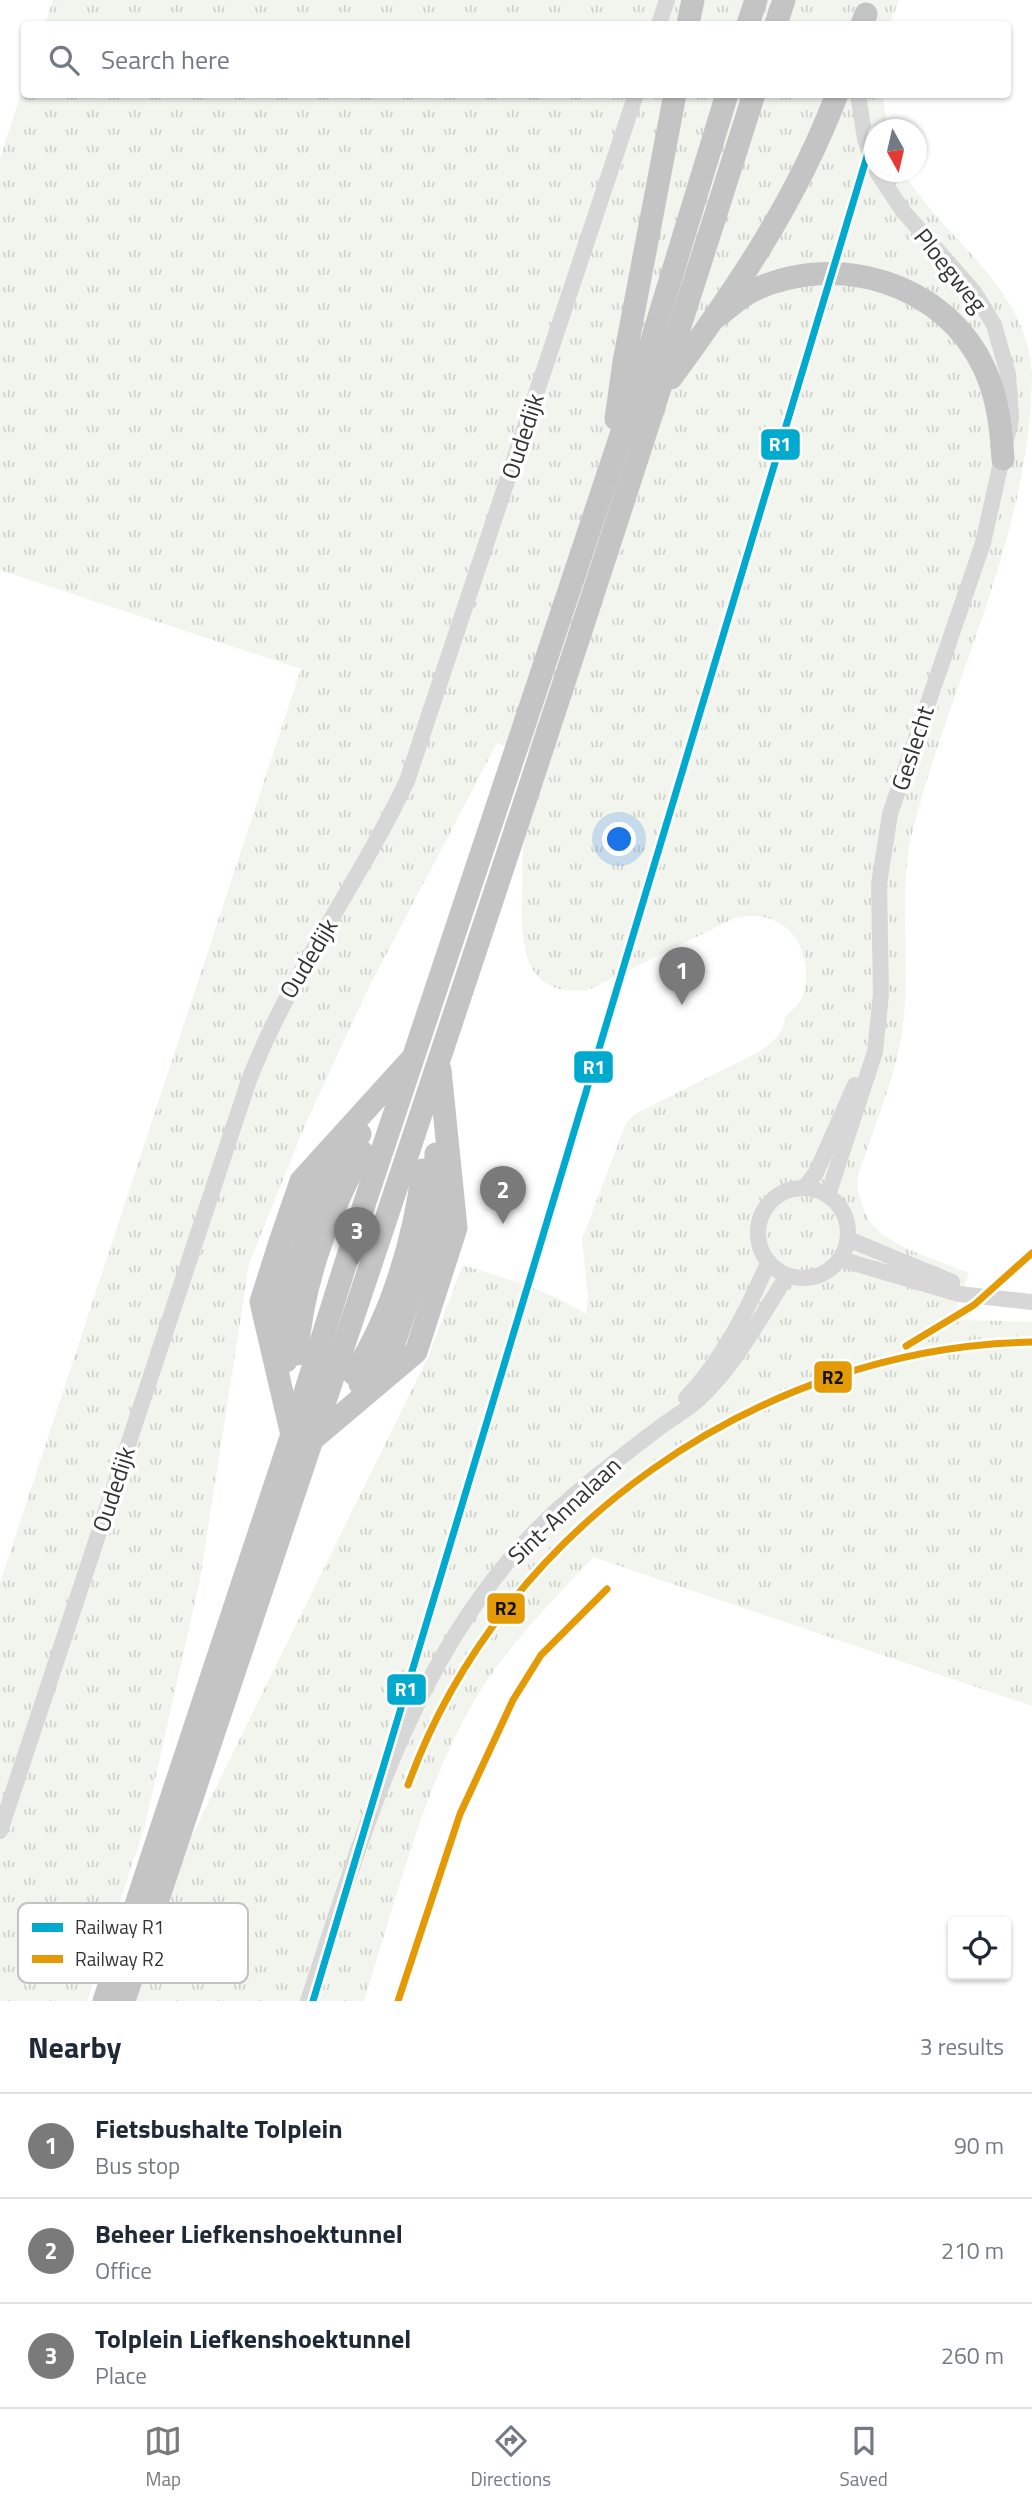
<!DOCTYPE html>
<html lang="en">
<head>
<meta charset="utf-8">
<style>
  body { margin:0; font-family:"Titillium Web",sans-serif; background:#f6f6f7; color:#1f2937 }
  .controls { position:absolute; right:21px; bottom:21px; display:grid; overflow:hidden; border-radius:7px; box-shadow:0 2px 5px #0004 }
  .controls button { width:63px; height:63px; display:grid; place-items:center; padding:0; border:0; border-bottom:2px solid #e0e1e3; background:#fff; color:#1f2937; font:35px sans-serif }
  .compass { position:absolute; left:864px; top:119px; width:63px; height:63px; border-radius:50%; background:#fff; box-shadow:0 2px 5px #0004; rotate:172deg }
  .you { position:absolute; left:620px; top:840px; width:24px; height:24px; margin:-18px; border:5px solid #fff; border-radius:50%; background:#1a73e8; box-shadow:0 0 0 10px #1a73e833 }
  .badge { display:grid; place-items:center; width:46px; height:46px; border-radius:50%; background:#7a7a7a; color:#fff; font-size:23px; font-weight:700 }
  .pin { position:absolute; translate:-50% -58px; filter:drop-shadow(0 2px 4px #0008) }
  .pin::after { content:''; position:absolute; top:37px; width:24px; height:21px; background:inherit; clip-path:polygon(0 0,100% 0,50% 100%) }
  .list { margin:0; padding:0; list-style:none }
  h2 { display:flex; justify-content:space-between; align-items:center; height:91px; margin:0; padding:0 28px; font-size:30px }
  h2 small { font-size:23px; font-weight:400; color:#747a83 }
  .list li { display:grid; grid-template-columns:46px 1fr auto; gap:21px; align-items:center; box-sizing:border-box; height:105px; padding:0 28px; border-top:2px solid #e0e1e3 }
  .list b { display:block; font-size:26px; white-space:nowrap }
  .list p { margin:0; font-size:23px; white-space:nowrap; color:#747a83 }
  .list em { font-size:23px; font-style:normal; color:#747a83 }
  .icon { flex:none; width:38px; height:38px; fill:none; stroke:currentColor; stroke-width:2; stroke-linecap:round; stroke-linejoin:round }
  .map { position:relative; flex:none; width:1032px; height:2001px; overflow:hidden }
  .search { position:absolute; background:#fff; box-shadow:0 2px 5px #0004; left:21px; right:21px; top:21px; height:77px; display:flex; align-items:center; gap:18px; box-sizing:border-box; padding:0 24px; border-radius:7px; color:#747a83; font-size:26px }
  .sheet { height:406px; background:#fff }
  nav { display:flex; justify-content:space-around; align-items:center; box-sizing:border-box; height:98px; border-top:2px solid #e0e1e3; background:#fff; font-size:19px; color:#747a83 }
  nav a { display:grid; justify-items:center; gap:4px }
  nav .on { color:#7a7a7a }
  .map>svg:first-child { display:block }
</style>
</head>
<body>
<div class="map">
<svg width="1032" height="2001" viewBox="0 0 1032 2001">
  <defs>
    <pattern id="grass-tufts" width="24" height="20" patternUnits="userSpaceOnUse" patternTransform="scale(1.75)"><rect width="24" height="20" fill="#f1f5ed"/><path d="M3 7l-1-3M5 7V3M7 7l1-3M15 17l-1-3M17 17v-4M19 17l1-3" fill="none" stroke="#cfd2cc"/></pattern>
  </defs>
  <rect width="100%" height="100%" fill="#fff"/>
  <g fill="url(#grass-tufts)">
    <path d="M53,0H899L890,24H45Z"/>
    <path d="M24,85V94L883,95L887,129L874,130V172H903C944,239 1026,286 1032,372C1032,528 953,677 914,825C894,900 916,977 898,1053C890,1087 877,1120 866,1153C863,1162 857,1174 857,1183C856,1190 866,1217 871,1223C887,1246 943,1262 969,1273L953,1317L966,1320L1032,1322V1706L593,1557C551,1603 506,1647 474,1701C421,1793 396,1901 364,2001H136L190,1840L428,1357L463,1265C507,1279 548,1290 586,1314L588,1298L582,1239L626,1123L635,1114L759,1052C772,1042 784,1034 785,1017C790,1012 796,1007 800,1001C806,992 806,980 806,970C803,930 772,909 735,918L588,990C523,997 521,946 522,896C523,879 521,859 524,842C529,815 542,787 550,760L497,743L367,991L305,1125L249,1264L200,1579L145,1825L87,2001H0V1583L301,669L0,570V158Z"/>
  </g>
  <g fill="none" stroke-linecap="round" stroke-linejoin="round">
    <g stroke="#d7d7d7" stroke-width="16">
      <path d="M659,24L667,0"/>
      <path d="M858,94L865,139L874,167"/>
      <circle cx="803" cy="1233" r="45"/>
      <path d="M804,1188L816,1173L855,1085"/>
      <path d="M828,1195L875,1052L881,994L879,884L890,814L983,543L1011,418L1008,374L994,325L974,292L903,211L877,172"/>
      <path d="M848,1239L952,1282"/>
      <path d="M840,1259L959,1294L1032,1302"/>
      <path d="M686,1398C722,1361 747,1311 768,1263"/>
      <path d="M0,1831L249,1080C290,974 359,883 407,781L636,94"/>
      <path d="M308,2001C362,1839 407,1670 526,1541C566,1498 613,1463 659,1428C673,1417 688,1410 701,1397C736,1364 761,1316 787,1276"/>
    </g>
    <g stroke="#c4c4c4" stroke-width="23">
      <path d="M688,24L693,0"/>
      <path d="M748,24L756,0"/>
      <path d="M776,24L784,0"/>
      <path d="M862,24L866,14"/>
      <path d="M719,315C730,307 741,296 754,290C838,251 946,283 985,370C998,399 1001,428 1003,459"/>
      <path d="M671,378C737,288 797,200 837,94"/>
      <path d="M616,419L624,362L675,94"/>
      <path d="M297,1354C302,1285 328,1214 362,1152"/>
      <path d="M286,1361L282,1308L322,1187L360,1134"/>
      <path d="M354,1374C392,1315 414,1240 423,1170"/>
      <path d="M360,1384L393,1346L427,1247L435,1223L436,1154"/>
      <path d="M291,1431L261,1302L280,1242L301,1181L409,1062"/>
      <path d="M313,1439L416,1352L456,1228L440,1070"/>
      <path d="M104,2001L292,1434L365,1202L644,366L727,94"/>
      <path d="M124,2001C336,1366 552,733 754,94"/>
    </g>
    <defs>
      <path id="rail-1" d="M313,2001L874,133"/>
      <g id="rail-2">
        <path d="M906,1346L974,1305L1032,1253"/>
        <path d="M408,1785C501,1528 760,1347 1032,1342"/>
        <path d="M398,2001L460,1814L513,1700L541,1655L607,1589"/>
      </g>
    </defs>
    <use href="#rail-1" stroke="#fff" stroke-width="12"/>
    <use href="#rail-2" stroke="#fff" stroke-width="12"/>
    <use href="#rail-1" stroke="#00a9ce" stroke-width="7"/>
    <use href="#rail-2" stroke="#e39a05" stroke-width="7"/>
  </g>
  <g text-anchor="middle" dominant-baseline="central" stroke-width="7" stroke-linejoin="round" paint-order="stroke">
    <g font-size="24" fill="#333" stroke="#fff">
      <text transform="translate(951 270) rotate(51)">Ploegweg</text>
      <text transform="translate(522 436) rotate(-72)">Oudedijk</text>
      <text transform="translate(912 748) rotate(-72)">Geslecht</text>
      <text transform="translate(308 958) rotate(-59)">Oudedijk</text>
      <text transform="translate(113 1489) rotate(-72)">Oudedijk</text>
      <text transform="translate(564 1510) rotate(-43)">Sint-Annalaan</text>
    </g>
  </g>
  <rect x="18" y="1903" width="230" height="80" rx="10" fill="#fff" stroke="#c2c2c2" stroke-width="2"/>
  <rect x="32" y="1923" width="31" height="9" fill="#00a9ce"/>
  <rect x="32" y="1955" width="31" height="8" fill="#e39a05"/>
  <g font-size="19" fill="#333">
    <text x="75" y="1934">Railway R1</text>
    <text x="75" y="1966">Railway R2</text>
  </g>
  <g stroke="#fff" stroke-width="2.5">
    <rect x="760" y="428" width="41" height="33" rx="7" fill="#00a9ce"/>
    <rect x="573" y="1050" width="41" height="34" rx="7" fill="#00a9ce"/>
    <rect x="813" y="1360" width="40" height="34" rx="7" fill="#e39a05"/>
    <rect x="486" y="1592" width="40" height="33" rx="7" fill="#e39a05"/>
    <rect x="386" y="1673" width="41" height="33" rx="7" fill="#00a9ce"/>
  </g>
  <g font-size="19" text-anchor="middle" font-weight="bold" fill="#fff">
    <text x="780" y="451">R1</text>
    <text x="594" y="1074">R1</text>
    <text x="406" y="1696">R1</text>
  </g>
  <g font-size="19" text-anchor="middle" font-weight="bold" fill="#111">
    <text x="833" y="1384">R2</text>
    <text x="506" y="1615">R2</text>
  </g>
</svg>
<div class="controls">
<button><svg class="icon" aria-label="locate" viewBox="0 0 24 24"><circle cx="12" cy="12" r="6"/><path d="M12 2v4M12 18v4M2 12h4M18 12h4"/></svg></button>
</div>
<svg class="compass" viewBox="-18 -18 36 36"><path d="M0-13l5 13h-10z" fill="#e53935"/><path d="M0 13l5-13h-10z" fill="#747a83"/></svg>
<div class="you"></div>
<div class="pin badge" style="left:682px;top:1005px">1</div>
<div class="pin badge" style="left:503px;top:1224px">2</div>
<div class="pin badge" style="left:357px;top:1265px">3</div>
<div class="search"><svg class="icon" aria-label="search" viewBox="0 0 24 24"><circle cx="10" cy="10" r="6"/><path d="M15 15l6 6"/></svg>Search here</div>
</div>
<section class="sheet">
<h2>Nearby<small>3 results</small></h2>
<ul class="list">
<li><span class="badge">1</span><div><b>Fietsbushalte Tolplein</b><p>Bus stop</p></div><em>90 m</em></li>
<li><span class="badge">2</span><div><b>Beheer Liefkenshoektunnel</b><p>Office</p></div><em>210 m</em></li>
<li><span class="badge">3</span><div><b>Tolplein Liefkenshoektunnel</b><p>Place</p></div><em>260 m</em></li>
</ul>
</section>
<nav>
<a class="on"><svg class="icon" aria-label="map" viewBox="0 0 24 24"><path d="M3 6l6-2 6 2 6-2v14l-6 2-6-2-6 2zM9 4v14M15 6v14"/></svg>Map</a>
<a><svg class="icon" aria-label="directions" viewBox="0 0 24 24"><path d="M12 3l9 9-9 9-9-9zM9 14v-3h6M13 9l2 2-2 2"/></svg>Directions</a>
<a><svg class="icon" aria-label="saved" viewBox="0 0 24 24"><path d="M7 4h10v16l-5-4-5 4z"/></svg>Saved</a>
</nav>
</body>
</html>
